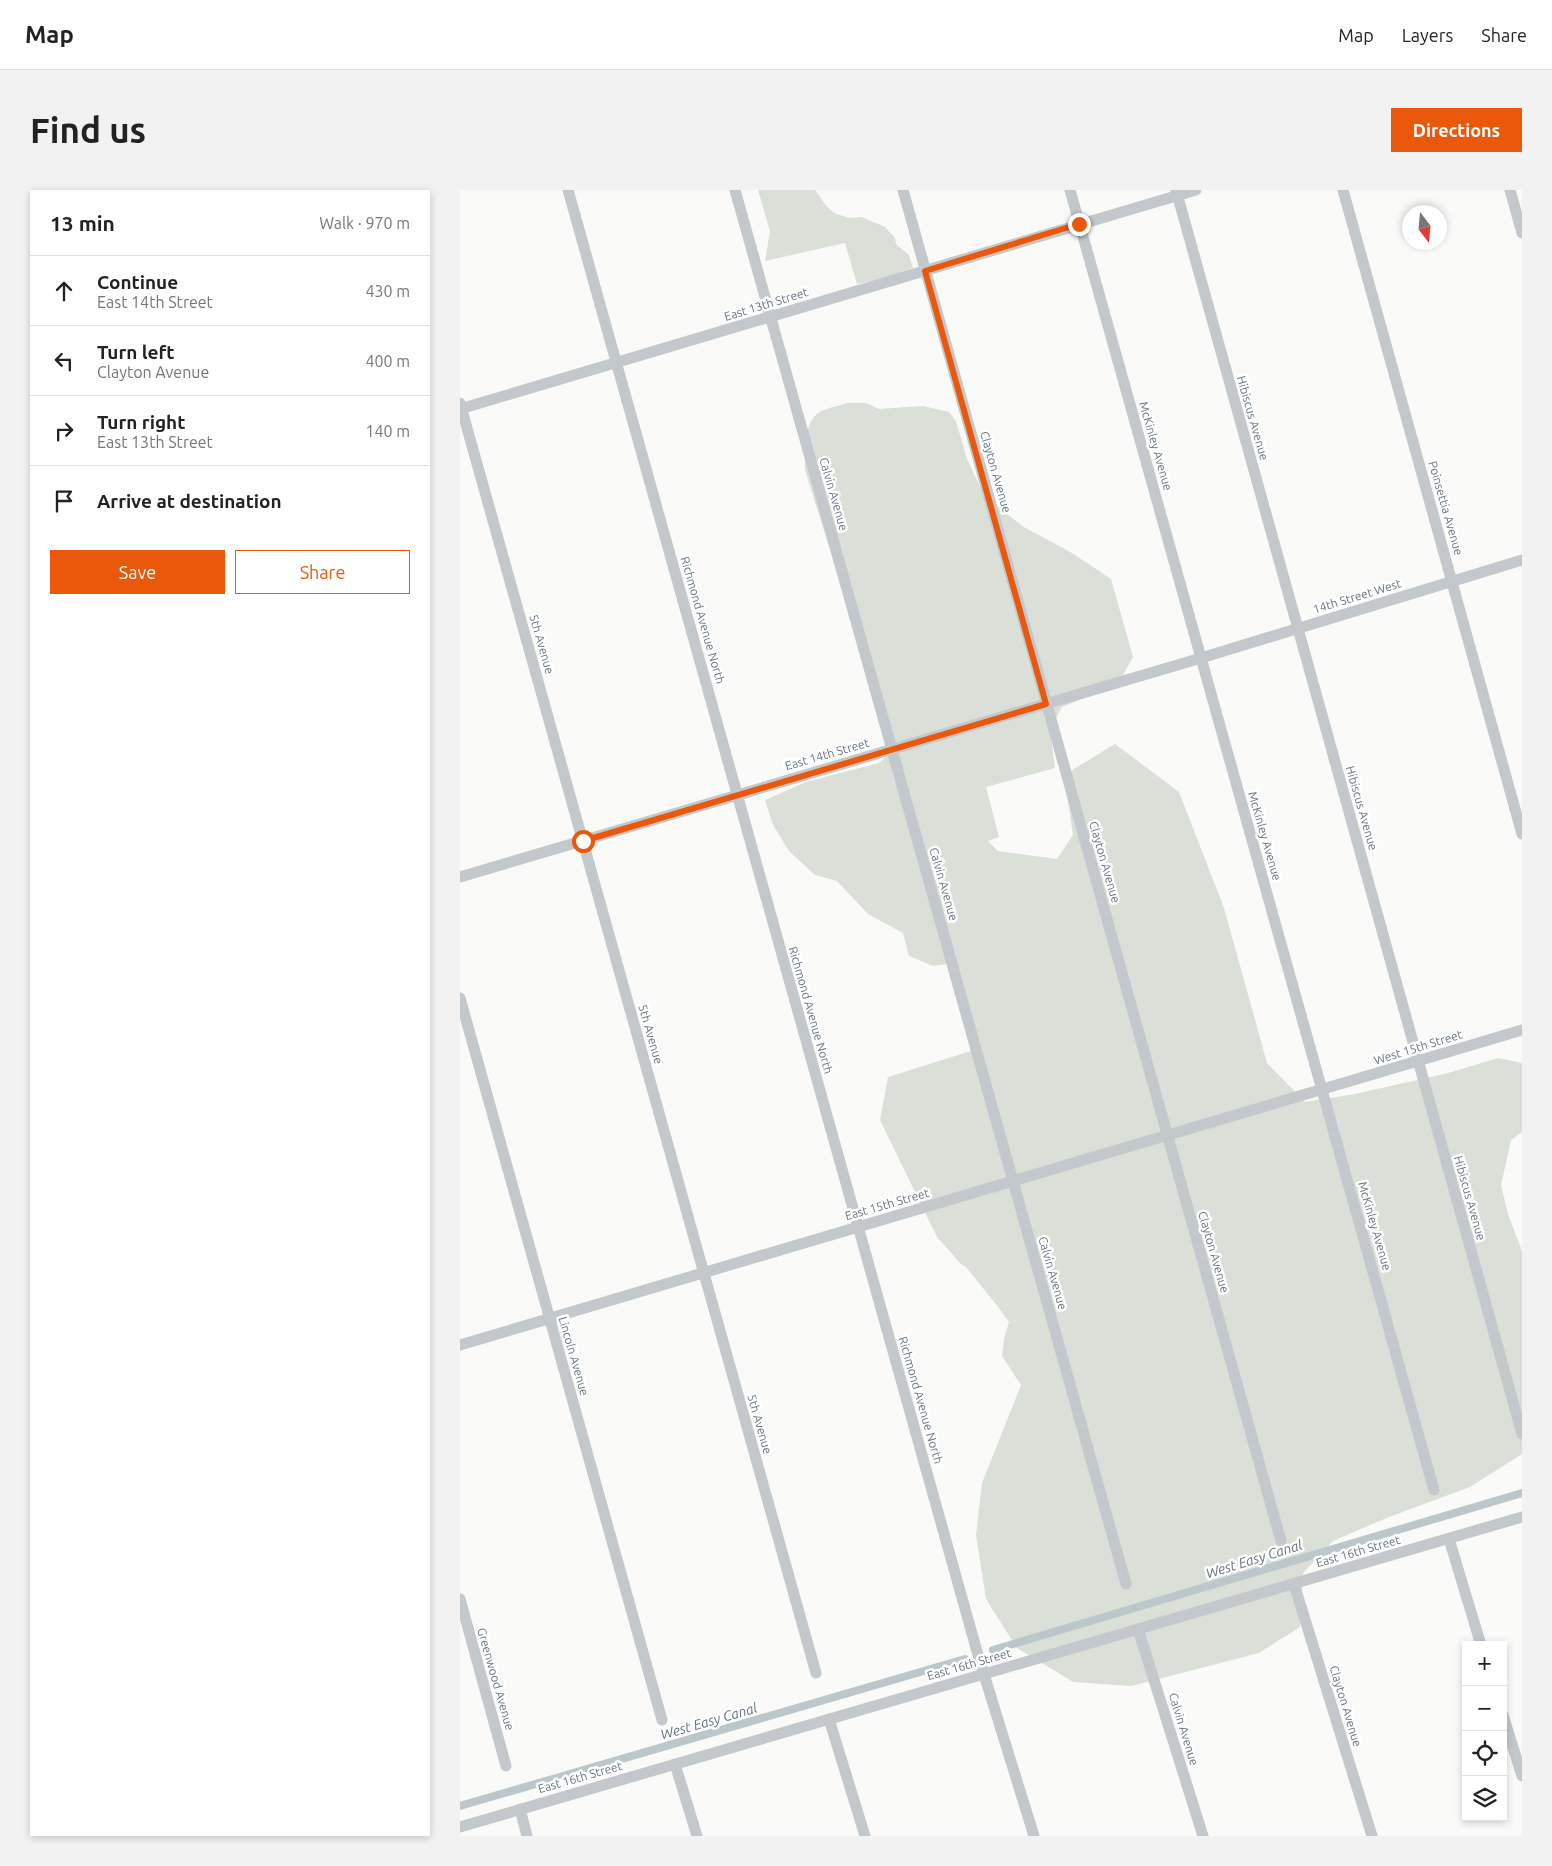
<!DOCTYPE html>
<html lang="en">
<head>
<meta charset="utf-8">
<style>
  body { margin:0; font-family:Ubuntu,sans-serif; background:#f2f2f2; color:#222 }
  .controls { position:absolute; right:15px; bottom:15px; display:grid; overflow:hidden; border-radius:0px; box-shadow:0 2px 8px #0003 }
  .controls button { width:45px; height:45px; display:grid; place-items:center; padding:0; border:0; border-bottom:1px solid #e0e0e0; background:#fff; color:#222; font:25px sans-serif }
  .compass { position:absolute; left:942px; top:15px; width:45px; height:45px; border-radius:50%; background:#fff; box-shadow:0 2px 8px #0003; rotate:164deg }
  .stop { position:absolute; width:15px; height:15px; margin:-11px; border:4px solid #ea580c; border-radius:50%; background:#fff }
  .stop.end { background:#ea580c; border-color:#fff; box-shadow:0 1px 5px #0008 }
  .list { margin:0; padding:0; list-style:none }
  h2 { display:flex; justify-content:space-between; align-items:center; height:65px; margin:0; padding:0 20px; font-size:21px }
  h2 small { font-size:16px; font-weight:400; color:#767676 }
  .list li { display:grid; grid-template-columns:32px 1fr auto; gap:15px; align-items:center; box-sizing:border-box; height:70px; padding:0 20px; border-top:1px solid #e0e0e0 }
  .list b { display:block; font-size:19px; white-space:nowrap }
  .list p { margin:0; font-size:16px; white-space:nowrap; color:#767676 }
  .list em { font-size:16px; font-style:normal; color:#767676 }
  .actions { display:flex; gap:10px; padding:15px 20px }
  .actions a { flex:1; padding:11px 0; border:1px solid #ea580c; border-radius:0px; text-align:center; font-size:18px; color:#ea580c }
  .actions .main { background:#ea580c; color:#fff }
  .icon { flex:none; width:28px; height:28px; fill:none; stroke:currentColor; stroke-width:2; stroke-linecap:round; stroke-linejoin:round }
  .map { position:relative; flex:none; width:1062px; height:1646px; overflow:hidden; border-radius:0px }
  header { display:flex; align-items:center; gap:30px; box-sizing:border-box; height:70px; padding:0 25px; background:#fff; border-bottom:1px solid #e0e0e0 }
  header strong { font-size:24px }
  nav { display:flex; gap:28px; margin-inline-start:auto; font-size:18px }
  .intro { display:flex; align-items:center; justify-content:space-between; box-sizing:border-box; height:120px; padding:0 30px }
  h1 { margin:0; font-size:35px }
  .button { padding:12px 22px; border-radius:0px; background:#ea580c; color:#fff; font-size:18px; font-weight:700 }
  main { display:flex; gap:30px; padding:0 30px }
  aside { flex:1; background:#fff; border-radius:0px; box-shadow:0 2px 8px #0003 }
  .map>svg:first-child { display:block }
</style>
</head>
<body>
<header>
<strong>Map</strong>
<nav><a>Map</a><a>Layers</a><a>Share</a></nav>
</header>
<div class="intro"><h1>Find us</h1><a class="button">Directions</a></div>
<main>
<aside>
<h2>13 min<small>Walk · 970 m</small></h2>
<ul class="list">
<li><svg class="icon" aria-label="ahead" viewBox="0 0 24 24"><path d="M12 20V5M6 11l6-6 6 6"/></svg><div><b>Continue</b><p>East 14th Street</p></div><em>430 m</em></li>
<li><svg class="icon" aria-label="left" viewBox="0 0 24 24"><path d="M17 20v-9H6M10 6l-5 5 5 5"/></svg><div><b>Turn left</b><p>Clayton Avenue</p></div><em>400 m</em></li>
<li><svg class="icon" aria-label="right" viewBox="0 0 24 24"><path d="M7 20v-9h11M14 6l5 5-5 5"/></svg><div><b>Turn right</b><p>East 13th Street</p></div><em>140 m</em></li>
<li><svg class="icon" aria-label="arrive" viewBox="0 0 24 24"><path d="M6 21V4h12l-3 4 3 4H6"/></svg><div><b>Arrive at destination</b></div></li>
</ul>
<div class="actions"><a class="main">Save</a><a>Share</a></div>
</aside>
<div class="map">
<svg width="1062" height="1646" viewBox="0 0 1062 1646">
  <rect width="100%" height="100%" fill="#fafaf8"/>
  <g fill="#dadfd7">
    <path d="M298,0H355L367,17L376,24L390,28L402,27L425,37L435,48L436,54L449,65L453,78L428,87L397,94L385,53L305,71L310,41Z"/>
    <path d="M388,213H406L419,219L463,216L489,222L496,231L507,269L524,305L562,336L612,363L651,389L673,467L658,494L602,517L590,539L595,578L526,597L539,647L528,651L538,661L597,669L613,645L604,585L655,554L719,602L764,718L807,873L845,912L895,904L988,883L1038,868L1062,873V942L1051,950L1041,995L1048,1024L1062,1061V1264L1010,1297L929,1327L873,1351L843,1383L840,1437L799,1463L671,1496L613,1492L557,1458L526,1409L516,1345L522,1293L561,1195L542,1166L544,1149L549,1132L539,1118L506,1077L502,1075L477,1047L420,930L428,887L511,861L487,774L473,776L449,766L443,743L408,724L377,691L355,685L329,661L313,635L305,610L346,592L419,573L433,561L345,280C345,263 343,235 358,223C365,218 379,216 388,213Z"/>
  </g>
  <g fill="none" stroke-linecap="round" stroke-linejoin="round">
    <g stroke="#bbc7cb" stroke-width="8">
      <path d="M533,1460L1062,1303"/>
      <path d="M0,1616L505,1469"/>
    </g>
    <g stroke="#c3c8cc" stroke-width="11">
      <path d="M108,0L518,1465L574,1646"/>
      <path d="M275,0L666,1394"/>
      <path d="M443,0L821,1351"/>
      <path d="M610,0L974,1300"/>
      <path d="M716,0L1062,1244"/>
      <path d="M883,0L1062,644"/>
      <path d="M1050,0L1062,43"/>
      <path d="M0,213L356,1483"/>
      <path d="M0,219L736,0"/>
      <path d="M0,687L741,468L1062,370"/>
      <path d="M0,808L202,1530"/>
      <path d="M0,1155L1062,840"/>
      <path d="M989,1349L1021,1455"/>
      <path d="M834,1394L912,1646"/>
      <path d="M0,1409L46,1576"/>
      <path d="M678,1439L743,1646"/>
      <path d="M1043,1525L1062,1586"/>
      <path d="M369,1529L405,1646"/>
      <path d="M215,1574L237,1646"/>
      <path d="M60,1619L67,1646"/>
      <path d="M0,1637L1062,1327"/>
    </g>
  </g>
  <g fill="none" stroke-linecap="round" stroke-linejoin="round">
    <path stroke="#ea580c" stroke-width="6" d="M123,651L586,514L465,81L619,34"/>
  </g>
  <g text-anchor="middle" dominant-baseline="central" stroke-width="5" stroke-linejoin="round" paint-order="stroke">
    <g font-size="12" fill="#657683" stroke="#fff">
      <text transform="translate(306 114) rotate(-17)">East 13th Street</text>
      <text transform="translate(793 228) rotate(74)">Hibiscus Avenue</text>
      <text transform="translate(696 256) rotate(74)">McKinley Avenue</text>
      <text transform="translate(536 282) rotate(74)">Clayton Avenue</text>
      <text transform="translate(374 304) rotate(74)">Calvin Avenue</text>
      <text transform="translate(986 318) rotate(74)">Poinsettia Avenue</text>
      <text transform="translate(897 406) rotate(-17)">14th Street West</text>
      <text transform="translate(243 430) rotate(74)">Richmond Avenue North</text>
      <text transform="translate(82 454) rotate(74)">5th Avenue</text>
      <text transform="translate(367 564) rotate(-16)">East 14th Street</text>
      <text transform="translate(902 618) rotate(74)">Hibiscus Avenue</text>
      <text transform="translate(805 646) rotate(74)">McKinley Avenue</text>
      <text transform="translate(645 672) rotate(74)">Clayton Avenue</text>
      <text transform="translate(484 694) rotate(74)">Calvin Avenue</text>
      <text transform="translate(351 820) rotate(74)">Richmond Avenue North</text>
      <text transform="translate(191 844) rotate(74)">5th Avenue</text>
      <text transform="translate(958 857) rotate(-17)">West 15th Street</text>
      <text transform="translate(1010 1008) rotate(74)">Hibiscus Avenue</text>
      <text transform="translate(427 1014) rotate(-16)">East 15th Street</text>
      <text transform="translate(915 1036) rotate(74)">McKinley Avenue</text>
      <text transform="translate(754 1062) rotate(74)">Clayton Avenue</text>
      <text transform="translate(593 1083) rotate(74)">Calvin Avenue</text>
      <text transform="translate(114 1166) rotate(74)">Lincoln Avenue</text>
      <text transform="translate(461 1210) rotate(74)">Richmond Avenue North</text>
      <text transform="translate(300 1234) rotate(74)">5th Avenue</text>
      <text transform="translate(898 1361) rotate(-16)">East 16th Street</text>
      <text transform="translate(509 1474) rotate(-16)">East 16th Street</text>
      <text transform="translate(36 1489) rotate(74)">Greenwood Avenue</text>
      <text transform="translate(886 1516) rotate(73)">Clayton Avenue</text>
      <text transform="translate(724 1539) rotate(73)">Calvin Avenue</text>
      <text transform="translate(120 1587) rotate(-16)">East 16th Street</text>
    </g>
    <g font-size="14" font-style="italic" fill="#60757c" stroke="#fff">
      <text transform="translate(794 1369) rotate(-17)">West Easy Canal</text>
      <text transform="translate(249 1531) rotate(-16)">West Easy Canal</text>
    </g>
  </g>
</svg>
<div class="controls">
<button>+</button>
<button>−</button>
<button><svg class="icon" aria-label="locate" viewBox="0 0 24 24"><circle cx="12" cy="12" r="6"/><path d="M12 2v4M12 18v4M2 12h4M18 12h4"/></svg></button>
<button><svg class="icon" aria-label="layers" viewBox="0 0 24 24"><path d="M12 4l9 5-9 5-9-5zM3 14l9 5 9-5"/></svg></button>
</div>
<svg class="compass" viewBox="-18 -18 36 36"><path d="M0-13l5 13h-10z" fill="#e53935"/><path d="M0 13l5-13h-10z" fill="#767676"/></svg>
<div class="stop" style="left:123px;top:651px"></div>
<div class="stop end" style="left:619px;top:34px"></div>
</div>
</main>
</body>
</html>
